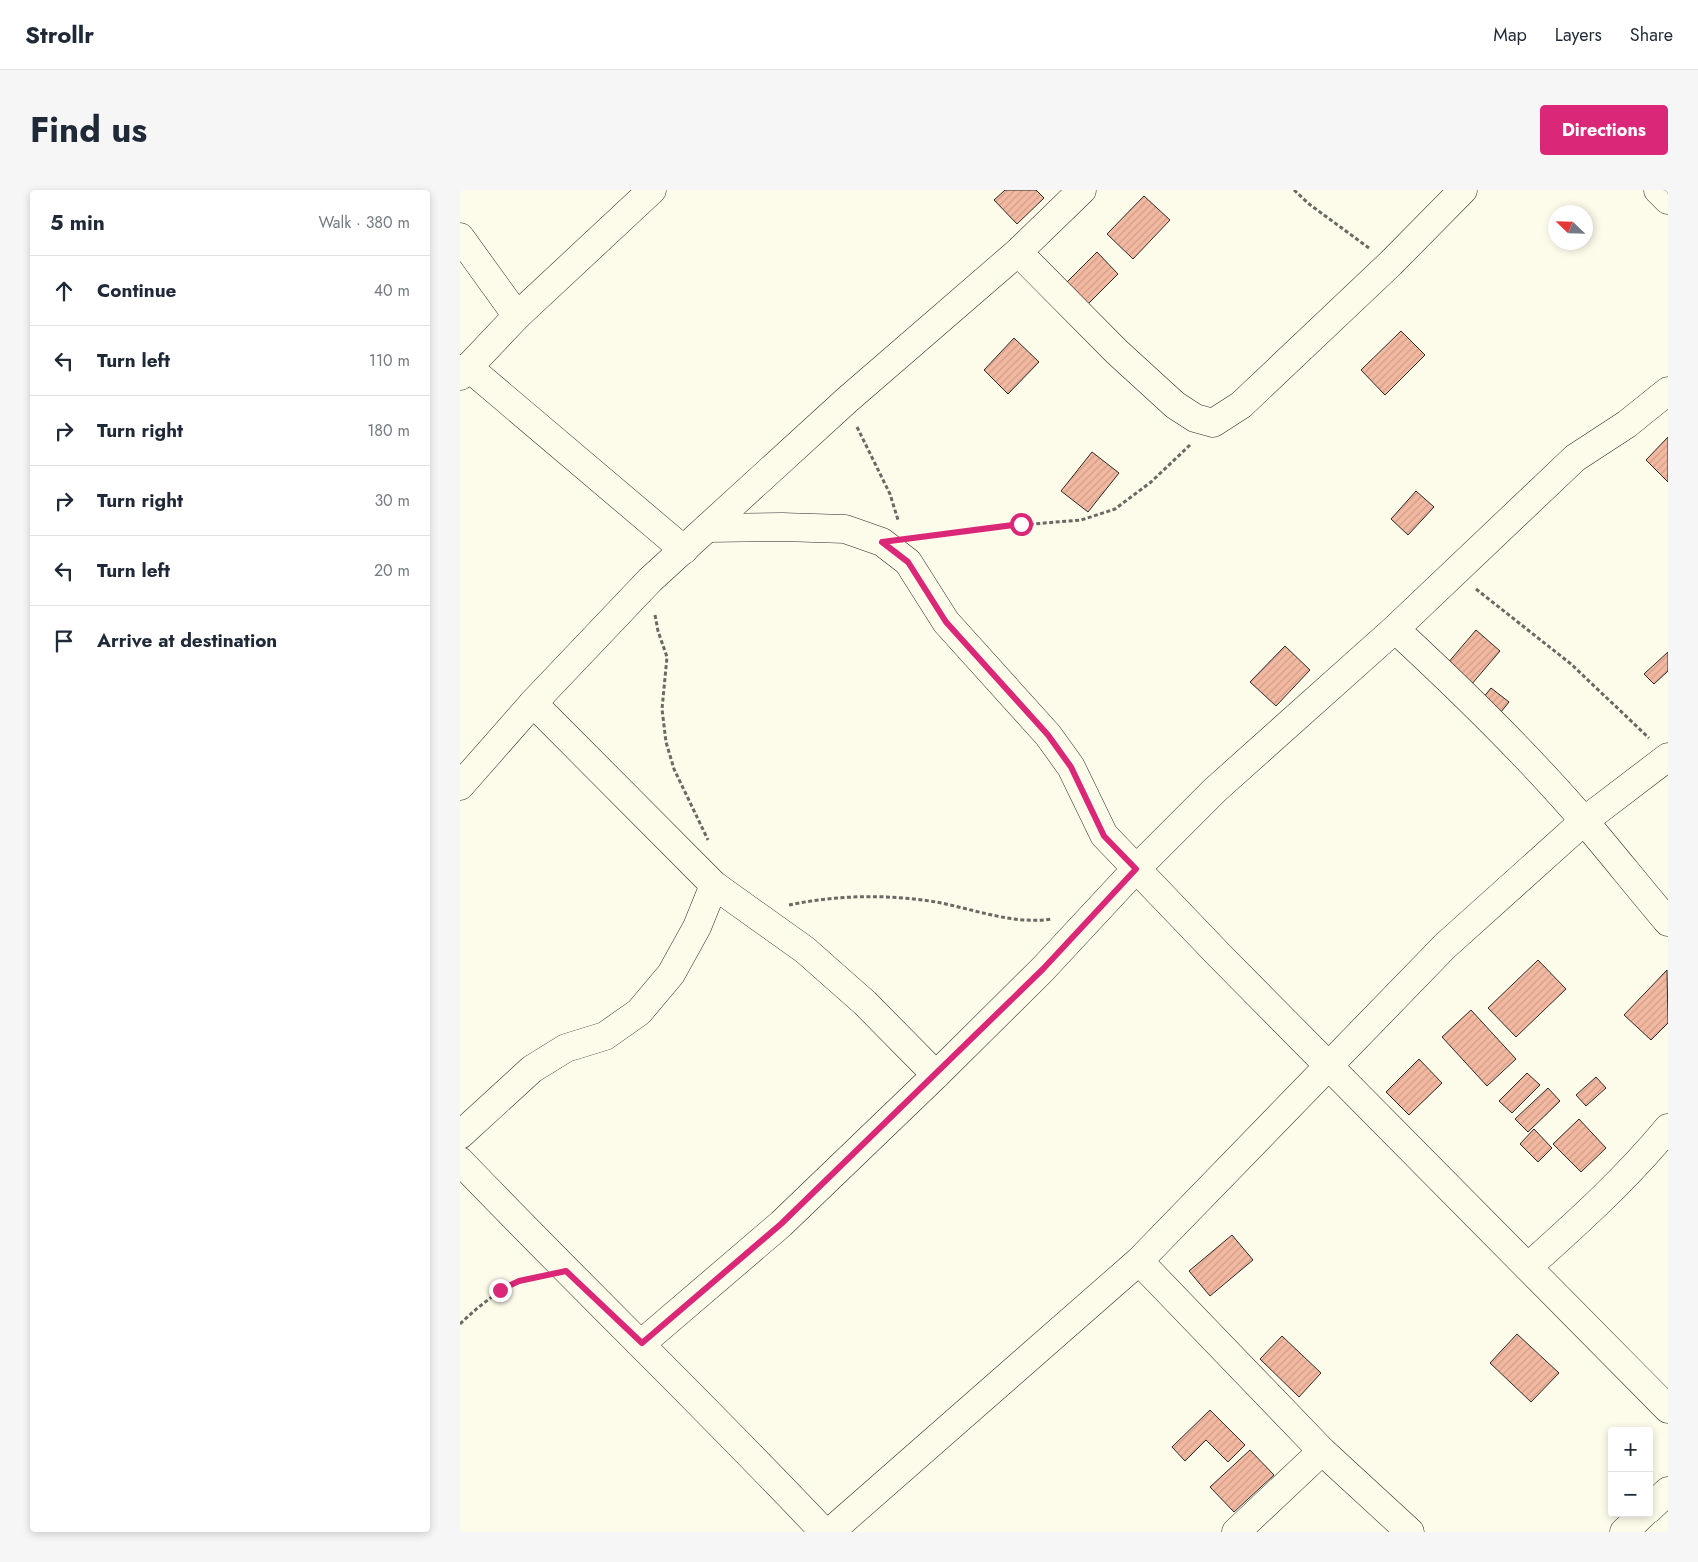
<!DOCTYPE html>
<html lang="en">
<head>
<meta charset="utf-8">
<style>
  body { margin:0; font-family:Jost,sans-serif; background:#f6f6f7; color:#1f2937 }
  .controls { position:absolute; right:15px; bottom:15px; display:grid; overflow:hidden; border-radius:5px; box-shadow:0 2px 8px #0003 }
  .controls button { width:45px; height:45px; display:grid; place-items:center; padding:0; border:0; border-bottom:1px solid #e0e1e3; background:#fff; color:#1f2937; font:25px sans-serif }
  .compass { position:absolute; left:1088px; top:15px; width:45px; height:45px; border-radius:50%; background:#fff; box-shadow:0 2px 8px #0003; rotate:293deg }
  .stop { position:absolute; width:15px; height:15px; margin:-11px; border:4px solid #db2777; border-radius:50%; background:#fff }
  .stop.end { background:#db2777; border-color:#fff; box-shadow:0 1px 5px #0008 }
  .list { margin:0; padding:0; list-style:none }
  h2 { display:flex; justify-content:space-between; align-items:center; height:65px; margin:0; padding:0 20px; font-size:21px }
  h2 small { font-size:16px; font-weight:400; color:#747a83 }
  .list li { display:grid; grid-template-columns:32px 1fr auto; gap:15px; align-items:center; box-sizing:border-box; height:70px; padding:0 20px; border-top:1px solid #e0e1e3 }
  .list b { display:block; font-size:19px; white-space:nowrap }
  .list em { font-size:16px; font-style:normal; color:#747a83 }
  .icon { flex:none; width:28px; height:28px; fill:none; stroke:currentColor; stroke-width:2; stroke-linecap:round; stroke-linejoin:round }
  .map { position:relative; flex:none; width:1208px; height:1342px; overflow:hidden; border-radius:5px }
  header { display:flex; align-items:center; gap:30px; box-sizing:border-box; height:70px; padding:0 25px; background:#fff; border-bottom:1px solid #e0e1e3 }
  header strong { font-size:24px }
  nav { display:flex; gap:28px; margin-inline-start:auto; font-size:18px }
  .intro { display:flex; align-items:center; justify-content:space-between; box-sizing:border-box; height:120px; padding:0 30px }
  h1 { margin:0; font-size:35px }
  .button { padding:12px 22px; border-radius:5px; background:#db2777; color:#fff; font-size:18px; font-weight:700 }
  main { display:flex; gap:30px; padding:0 30px }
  aside { flex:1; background:#fff; border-radius:5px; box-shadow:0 2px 8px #0003 }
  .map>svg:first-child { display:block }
</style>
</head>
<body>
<header>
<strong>Strollr</strong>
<nav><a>Map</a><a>Layers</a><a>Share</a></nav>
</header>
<div class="intro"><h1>Find us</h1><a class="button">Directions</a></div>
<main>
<aside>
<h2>5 min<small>Walk · 380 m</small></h2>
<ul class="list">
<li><svg class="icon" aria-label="ahead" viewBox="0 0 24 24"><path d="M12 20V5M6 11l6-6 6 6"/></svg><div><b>Continue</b></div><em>40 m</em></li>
<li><svg class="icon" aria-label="left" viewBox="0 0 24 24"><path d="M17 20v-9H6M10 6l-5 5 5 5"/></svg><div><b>Turn left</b></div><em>110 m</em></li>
<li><svg class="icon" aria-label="right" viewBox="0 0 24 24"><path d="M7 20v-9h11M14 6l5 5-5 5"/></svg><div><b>Turn right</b></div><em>180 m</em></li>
<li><svg class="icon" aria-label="right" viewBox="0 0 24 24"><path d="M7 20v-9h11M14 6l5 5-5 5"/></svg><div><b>Turn right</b></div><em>30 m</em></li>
<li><svg class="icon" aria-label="left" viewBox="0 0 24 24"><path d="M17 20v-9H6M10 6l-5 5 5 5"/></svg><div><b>Turn left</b></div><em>20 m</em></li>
<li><svg class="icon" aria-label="arrive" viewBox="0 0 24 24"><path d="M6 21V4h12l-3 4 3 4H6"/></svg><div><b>Arrive at destination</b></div></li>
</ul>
</aside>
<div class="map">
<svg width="1208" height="1342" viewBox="0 0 1208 1342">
  <defs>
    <pattern id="building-hatch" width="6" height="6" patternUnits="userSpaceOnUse" patternTransform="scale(1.25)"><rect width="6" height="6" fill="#f2b8a0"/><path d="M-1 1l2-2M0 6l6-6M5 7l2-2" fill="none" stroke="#d09e8a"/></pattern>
  </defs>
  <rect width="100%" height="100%" fill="#fdfbea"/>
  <g fill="url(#building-hatch)" stroke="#2b2b2b">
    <path d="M545,0H576L584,8L557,34L534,10Z"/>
    <path d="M684,6L710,30L673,69L647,44Z"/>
    <path d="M637,62L658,84L624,118L603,96Z"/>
    <path d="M941,141L965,165L925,205L901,180Z"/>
    <path d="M554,148L579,172L548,204L524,180Z"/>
    <path d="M1208,247V292L1186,270Z"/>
    <path d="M632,262L659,283L628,322L601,301Z"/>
    <path d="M956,301L974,317L948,345L931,329Z"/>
    <path d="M1016,440L1040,461L1011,495L987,474Z"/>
    <path d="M825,456L850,480L816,516L790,492Z"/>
    <path d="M1208,462V481L1194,494L1184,484Z"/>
    <path d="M1031,498L1049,512L1041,522L1023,508Z"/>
    <path d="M1078,770L1106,799L1056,847L1028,818Z"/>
    <path d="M1207,780L1208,833L1191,850L1164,825Z"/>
    <path d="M1011,820L1056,869L1027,896L982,847Z"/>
    <path d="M959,869L982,893L949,925L926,902Z"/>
    <path d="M1067,883L1080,895L1052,923L1039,911Z"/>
    <path d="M1136,887L1146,898L1126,916L1116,905Z"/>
    <path d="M1088,898L1100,911L1068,942L1055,929Z"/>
    <path d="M1119,929L1146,958L1121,982L1093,954Z"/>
    <path d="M1074,939L1092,958L1078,972L1060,954Z"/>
    <path d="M772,1045L793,1070L750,1106L729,1081Z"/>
    <path d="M1057,1144L1099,1183L1071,1212L1030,1173Z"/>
    <path d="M822,1146L861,1183L839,1207L800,1169Z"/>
    <path d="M750,1220L785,1255L768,1272L746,1250L725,1271L712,1257Z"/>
    <path d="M790,1260L814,1285L774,1322L750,1297Z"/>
  </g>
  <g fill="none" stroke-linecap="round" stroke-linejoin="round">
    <defs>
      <g id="minor">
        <path d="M1198,0L1208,10"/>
        <path d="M0,47L57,126"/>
        <path d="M558,62L657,162L715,215L735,228L753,233L781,215L931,73L1003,0"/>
        <path d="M8,177L224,360"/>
        <path d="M0,186L57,126L192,0"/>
        <path d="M247,338L322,337L385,339L422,352L448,372L486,432L588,545L611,577L644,645L759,765L1208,1219"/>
        <path d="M935,439C1001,500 1066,563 1125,632C1153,665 1180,699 1208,732"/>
        <path d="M73,513L254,695L345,760L405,813L476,885"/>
        <path d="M0,596L73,513L190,390L387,210L558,62L622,0"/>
        <path d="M0,945L72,879L106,858L145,846L179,822L211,784L237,737L254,695"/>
        <path d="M0,971C120,1096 245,1216 364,1342"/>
        <path d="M679,1071L862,1261L950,1342"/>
        <path d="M1068,1077C1117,1033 1166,989 1208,938"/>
        <path d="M182,1153L321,1034L476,885L583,779L676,679L755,600L935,439L1115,268L1167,234L1208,201"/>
        <path d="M1189,1319L1208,1301"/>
        <path d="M370,1342L679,1071L985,756L1124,631L1208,567"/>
        <path d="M776,1342L862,1261"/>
        <path d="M1164,1342L1184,1323"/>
      </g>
    </defs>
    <use href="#minor" stroke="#2b2b2b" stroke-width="29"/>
    <g stroke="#6a6964" stroke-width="3" stroke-dasharray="4 2.5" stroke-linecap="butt">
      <path d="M834,0L849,14L909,58"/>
      <path d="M397,237L430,304L438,330"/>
      <path d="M460,347L561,335L621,330L655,319L691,292L730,255"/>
      <path d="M1016,399L1111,474L1189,548"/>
      <path d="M195,425L198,441L207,467L202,519L206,552L214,579L248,650"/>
      <path d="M329,715C376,705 428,704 476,712C514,719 553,735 592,729"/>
      <path d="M0,1134C23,1112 45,1094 77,1087"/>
    </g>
    <use href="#minor" stroke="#fdfbea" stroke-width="28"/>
  </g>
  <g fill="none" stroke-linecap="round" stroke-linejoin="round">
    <path stroke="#db2777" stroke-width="6" d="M40,1100L59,1091L106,1081L182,1153L321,1034L583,779L676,679L644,646L611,577L588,545L486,432L448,372L422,352L561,334"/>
  </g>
</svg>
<div class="controls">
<button>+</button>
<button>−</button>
</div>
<svg class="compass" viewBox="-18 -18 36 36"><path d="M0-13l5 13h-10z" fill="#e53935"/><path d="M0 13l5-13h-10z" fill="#747a83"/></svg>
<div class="stop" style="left:561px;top:334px"></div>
<div class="stop end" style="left:40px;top:1100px"></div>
</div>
</main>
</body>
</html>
